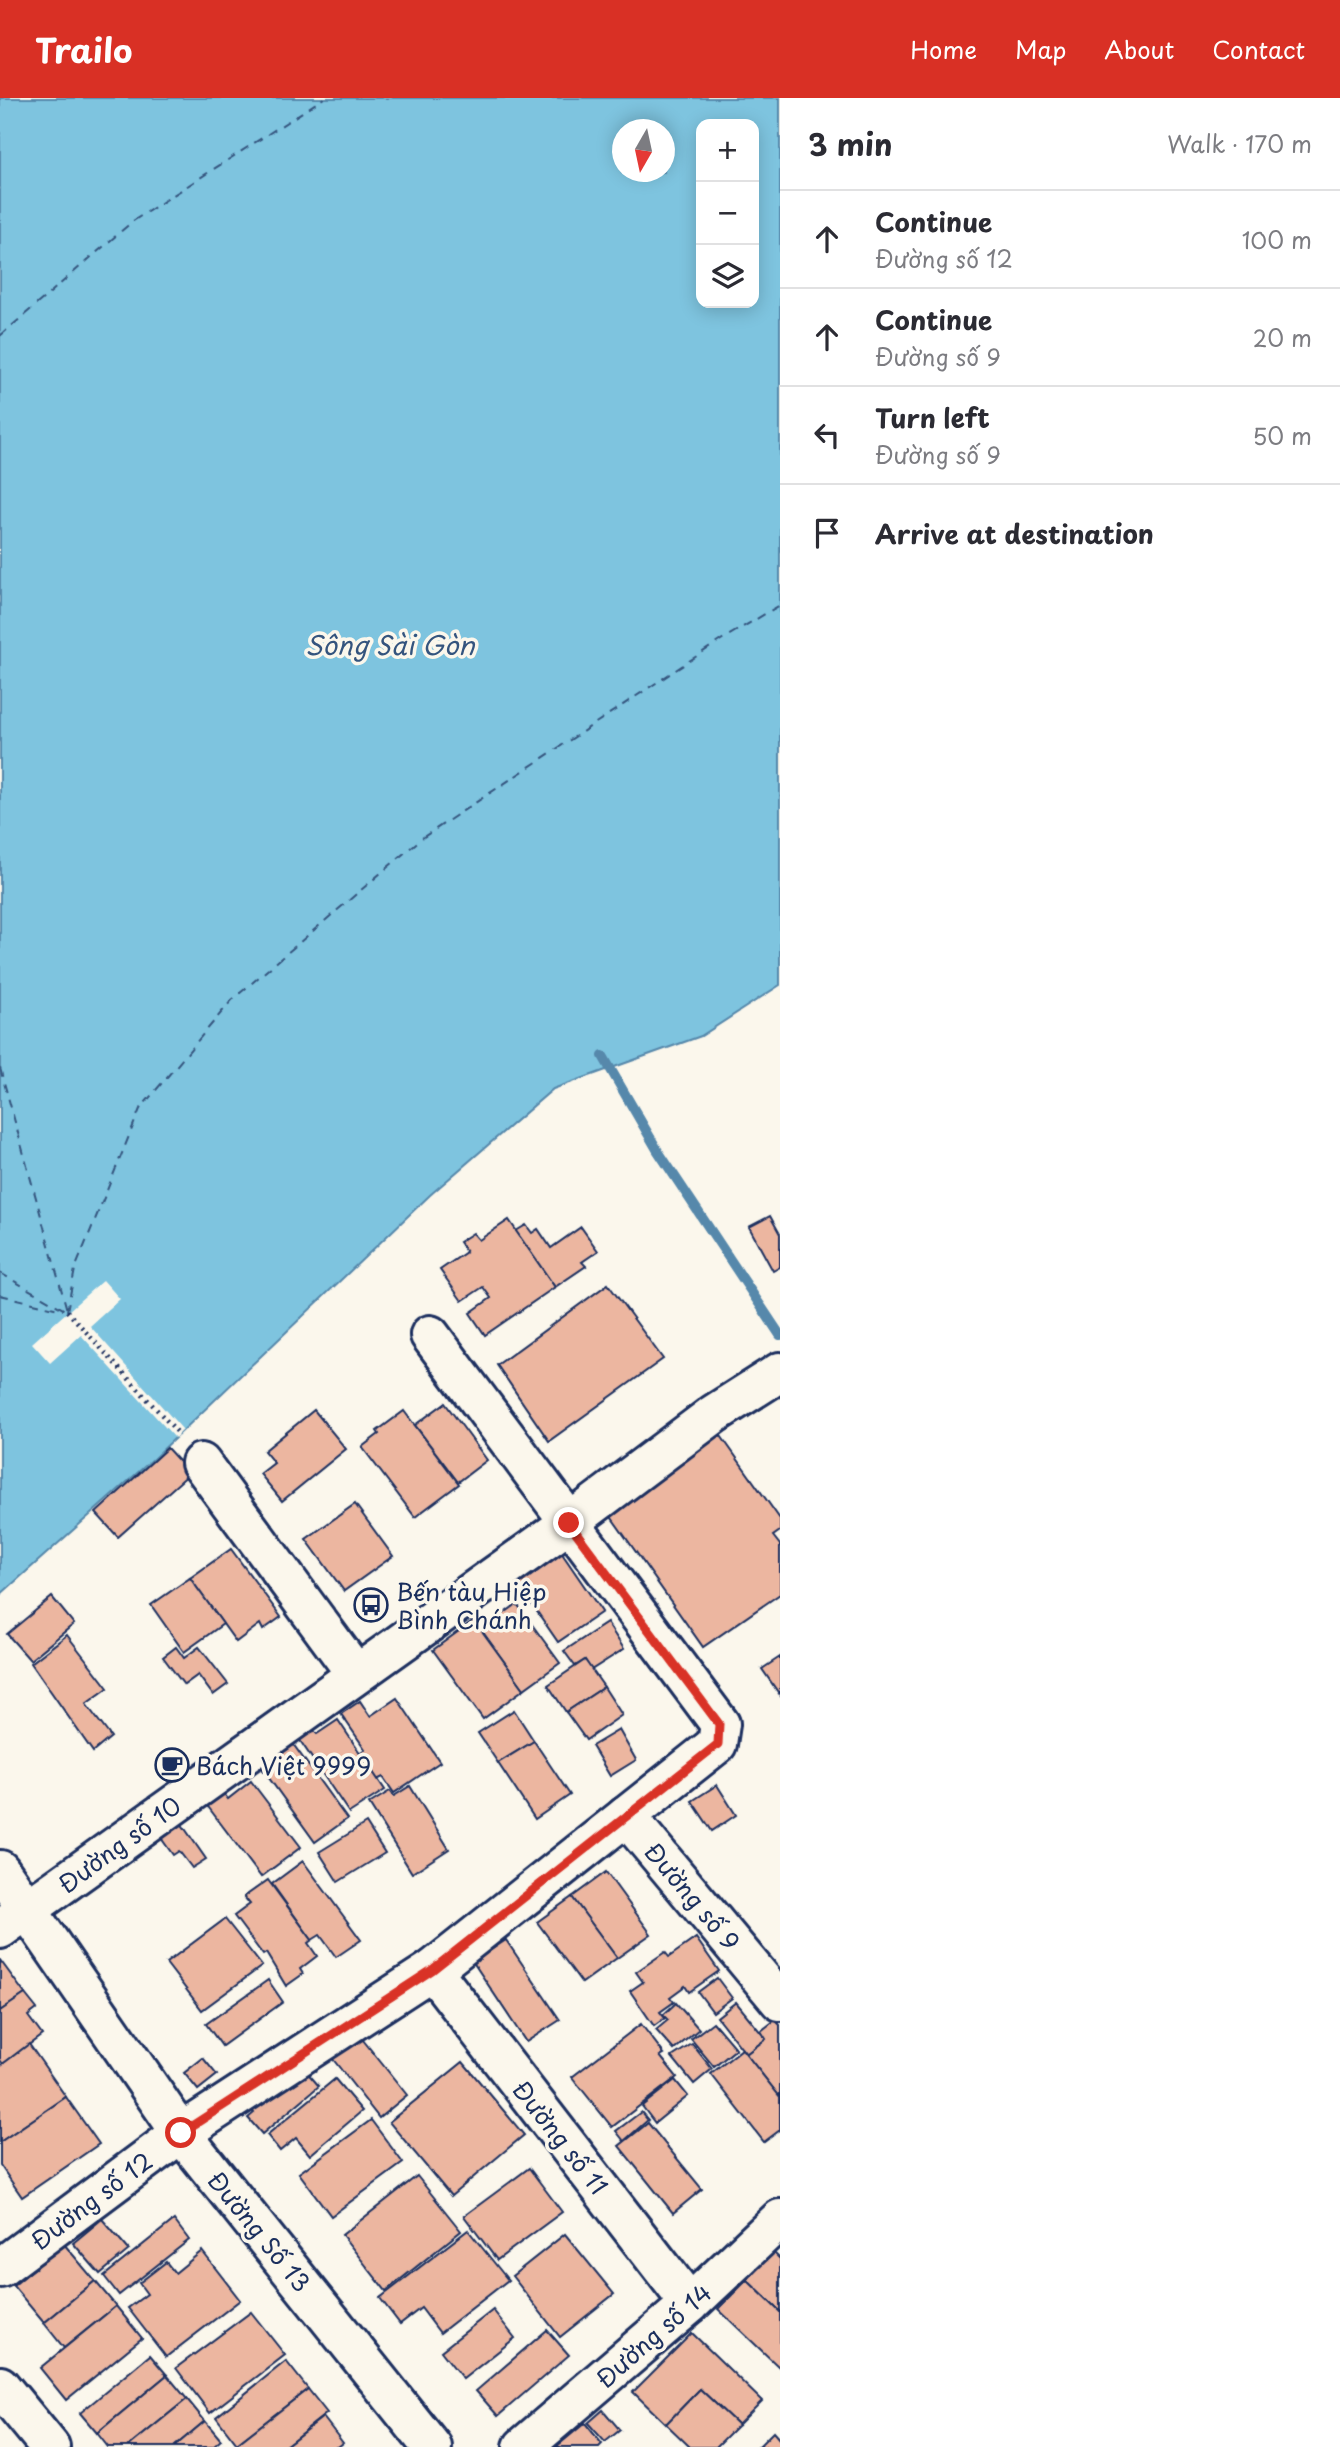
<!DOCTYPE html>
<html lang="en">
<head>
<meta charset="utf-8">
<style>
  body { margin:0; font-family:"Playpen Sans",sans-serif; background:#f7f7f7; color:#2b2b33 }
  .controls { position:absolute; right:21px; top:21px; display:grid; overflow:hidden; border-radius:14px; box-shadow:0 4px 18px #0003 }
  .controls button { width:63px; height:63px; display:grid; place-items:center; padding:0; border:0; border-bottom:2px solid #e1e1e2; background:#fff; color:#2b2b33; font:35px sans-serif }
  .compass { position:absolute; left:612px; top:21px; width:63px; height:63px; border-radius:50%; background:#fff; box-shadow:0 4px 18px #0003; rotate:189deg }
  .stop { position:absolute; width:21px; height:21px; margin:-16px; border:5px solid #d93025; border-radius:50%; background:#fff }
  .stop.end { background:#d93025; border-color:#fff; box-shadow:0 2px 7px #0008 }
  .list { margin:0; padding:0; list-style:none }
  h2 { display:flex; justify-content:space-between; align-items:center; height:91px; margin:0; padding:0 28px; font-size:30px }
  h2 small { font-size:23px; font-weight:400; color:#7c7c81 }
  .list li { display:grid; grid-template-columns:46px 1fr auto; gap:21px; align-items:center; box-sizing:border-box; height:98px; padding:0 28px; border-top:2px solid #e1e1e2 }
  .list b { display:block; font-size:26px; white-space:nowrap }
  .list p { margin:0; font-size:23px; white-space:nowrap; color:#7c7c81 }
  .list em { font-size:23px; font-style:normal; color:#7c7c81 }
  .icon { flex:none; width:38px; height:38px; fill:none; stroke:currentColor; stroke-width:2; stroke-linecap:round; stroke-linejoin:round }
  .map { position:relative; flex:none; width:780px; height:2349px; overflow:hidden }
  header { display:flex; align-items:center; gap:42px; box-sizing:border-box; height:98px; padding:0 35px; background:#d93025; color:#fff }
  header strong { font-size:33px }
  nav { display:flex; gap:38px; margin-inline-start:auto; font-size:24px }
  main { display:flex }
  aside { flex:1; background:#fff }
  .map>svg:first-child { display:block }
</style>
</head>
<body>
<header>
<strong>Trailo</strong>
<nav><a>Home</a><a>Map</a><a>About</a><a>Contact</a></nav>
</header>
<main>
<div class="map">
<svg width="780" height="2349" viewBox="0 0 780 2349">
  <rect width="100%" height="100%" fill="#fbf7ec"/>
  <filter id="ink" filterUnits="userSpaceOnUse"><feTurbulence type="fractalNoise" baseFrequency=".0143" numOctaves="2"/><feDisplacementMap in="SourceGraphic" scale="14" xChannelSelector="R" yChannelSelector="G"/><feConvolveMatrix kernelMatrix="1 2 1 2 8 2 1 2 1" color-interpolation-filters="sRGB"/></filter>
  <g filter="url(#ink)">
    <path fill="#7ec4df" stroke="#5688ab" stroke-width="2" fill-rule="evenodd" d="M0,0H780V887L701,938L553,991L430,1097L153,1361L0,1497ZM701,26H754V205H701ZM622,32H664V74H622Z"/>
    <path fill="#fbf7ec" d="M103,1182L120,1201L90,1228L183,1332L175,1340L81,1237L50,1265L32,1245Z"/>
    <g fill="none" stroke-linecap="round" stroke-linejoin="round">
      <path stroke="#5688ab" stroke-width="10" d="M603,958L658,1053L780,1237"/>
      <g stroke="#34547e" stroke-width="2" stroke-dasharray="9 7" stroke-linecap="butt">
        <path d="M0,238L133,123L324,0"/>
        <path d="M0,970L67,1212"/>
        <path d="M0,1175L67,1213"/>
        <path d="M0,1197L63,1212"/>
        <path d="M67,1213L75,1171L140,1011L232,902L422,740L721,542L780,507"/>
      </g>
    </g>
    <g fill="#ecb6a0" stroke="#1b2f5e" stroke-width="2">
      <path d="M770,1118L780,1136V1169L773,1173L749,1129Z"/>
      <path d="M509,1122L555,1189L485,1237L470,1215L491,1200L483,1189L462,1203L440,1172L466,1154L459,1144L473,1135L479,1142Z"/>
      <path d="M526,1127L532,1135L538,1131L551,1150L581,1129L598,1153L582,1164L586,1168L555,1189L516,1133Z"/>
      <path d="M608,1186L663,1261L549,1343L497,1267Z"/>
      <path d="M445,1305L487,1362L458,1384L415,1327Z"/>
      <path d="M314,1312L346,1351L282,1403L260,1376L274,1365L264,1353Z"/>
      <path d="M404,1313L459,1386L415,1419L362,1349L379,1336L377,1333Z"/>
      <path d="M719,1335L780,1421V1433L773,1438L780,1447V1496L703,1549L607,1413Z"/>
      <path d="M167,1350L190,1375L118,1439L96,1415Z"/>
      <path d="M355,1406L393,1458L344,1493L306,1441Z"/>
      <path d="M231,1451L281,1519L263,1532L260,1526L236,1544L190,1480Z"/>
      <path d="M561,1454L602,1514L558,1544L516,1483Z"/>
      <path d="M190,1480L223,1526L184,1554L151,1507Z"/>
      <path d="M52,1499L74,1526L30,1562L7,1536Z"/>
      <path d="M517,1506L560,1565L524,1591L481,1532Z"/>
      <path d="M474,1522L524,1591L483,1621L433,1552Z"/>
      <path d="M607,1525L624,1551L591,1572L585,1562L575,1568L564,1553Z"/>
      <path d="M67,1537L108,1590L86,1606L111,1639L93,1654L31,1565Z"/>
      <path d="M176,1549L184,1560L199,1549L228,1586L213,1597L198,1577L184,1587L163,1559Z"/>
      <path d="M780,1559V1597L762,1571Z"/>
      <path d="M585,1562L604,1589L566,1614L548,1587Z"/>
      <path d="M604,1589L622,1617L586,1642L566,1614Z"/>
      <path d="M397,1600L440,1664L394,1695L383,1679L377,1682L359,1655L365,1651L341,1616L360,1603L370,1618Z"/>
      <path d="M514,1612L534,1643L498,1665L478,1635Z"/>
      <path d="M338,1622L385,1692L349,1715L299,1641L313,1632L317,1636Z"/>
      <path d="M619,1632L636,1662L610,1678L592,1648Z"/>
      <path d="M534,1643L570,1697L535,1721L498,1665Z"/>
      <path d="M293,1646L347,1721L315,1744L261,1669Z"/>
      <path d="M251,1683L301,1749L261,1779L206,1706L222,1693L228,1701Z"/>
      <path d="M717,1687L736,1717L712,1733L692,1703Z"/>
      <path d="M410,1688L449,1751L412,1775L369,1706L390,1693L394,1698Z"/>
      <path d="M181,1725L206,1761L192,1770L179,1753L173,1757L161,1740Z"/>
      <path d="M366,1725L385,1755L338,1784L319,1754Z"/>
      <path d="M303,1763L361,1842L336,1859L320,1837L312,1842L272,1786Z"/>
      <path d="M606,1774L651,1836L617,1860L572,1799Z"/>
      <path d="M268,1782L312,1842L308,1845L317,1858L300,1871L303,1876L286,1888L266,1855L263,1857L234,1818L250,1806L244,1799Z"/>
      <path d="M572,1799L617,1860L582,1885L537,1824Z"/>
      <path d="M225,1821L262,1868L202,1912L166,1865Z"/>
      <path d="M696,1840L719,1873L689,1894L685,1888L670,1899L674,1904L660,1914L665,1920L654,1928L630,1893L643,1884L636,1874L665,1854L669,1859Z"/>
      <path d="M506,1842L560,1922L526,1944L473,1864Z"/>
      <path d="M0,1862L25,1896L0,1913Z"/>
      <path d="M717,1880L732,1900L713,1914L698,1894Z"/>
      <path d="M268,1882L283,1904L222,1948L206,1926Z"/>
      <path d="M25,1896L37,1911L28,1918L42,1937L3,1966L0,1962V1913Z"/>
      <path d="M736,1904L766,1941L746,1956L717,1919Z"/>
      <path d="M676,1905L699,1931L674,1952L656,1932L668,1922L663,1917Z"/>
      <path d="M775,1922L780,1927V1999L746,1956L766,1941L761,1933Z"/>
      <path d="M713,1924L736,1951L714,1969L691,1941Z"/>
      <path d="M641,1926L664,1956L660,1958L677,1979L612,2029L572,1979Z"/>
      <path d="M359,1937L407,1997L379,2020L332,1960Z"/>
      <path d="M29,1946L66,1999L0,2044V1968Z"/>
      <path d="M692,1946L712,1971L694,1986L672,1959Z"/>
      <path d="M742,1951L780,1999V2032L764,2044L711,1976Z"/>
      <path d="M203,1960L217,1977L198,1992L184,1975Z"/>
      <path d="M298,1964L319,1988L262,2036L248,2020L254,2015L247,2007Z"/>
      <path d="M463,1964L524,2037L451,2098L389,2024Z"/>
      <path d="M335,1981L362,2013L310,2057L296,2040L280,2053L267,2037Z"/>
      <path d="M675,1982L688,1998L655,2025L642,2008Z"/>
      <path d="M66,1999L99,2046L22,2099L0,2067V2044Z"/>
      <path d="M641,2014L648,2022L624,2043L616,2033Z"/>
      <path d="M371,2022L403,2065L331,2118L299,2075Z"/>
      <path d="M648,2025L702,2091L673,2115L619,2048Z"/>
      <path d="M529,2070L562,2114L497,2162L464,2118Z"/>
      <path d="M417,2078L461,2133L386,2193L342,2137Z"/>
      <path d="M102,2121L129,2152L100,2176L73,2145Z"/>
      <path d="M174,2122L189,2142L119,2197L104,2178Z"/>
      <path d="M468,2132L508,2182L440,2235L421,2210L400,2226L380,2200Z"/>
      <path d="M565,2136L614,2196L560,2239L512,2178Z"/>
      <path d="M64,2146L95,2183L44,2225L13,2188Z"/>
      <path d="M202,2153L240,2202L166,2259L128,2210L147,2196L139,2185L166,2164L175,2175Z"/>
      <path d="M773,2154L780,2161V2214L747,2182Z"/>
      <path d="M747,2182L780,2214V2270L718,2211Z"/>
      <path d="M95,2183L116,2208L64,2250L44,2225Z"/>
      <path d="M116,2208L142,2240L66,2302L40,2270Z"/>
      <path d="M493,2212L515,2240L463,2281L441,2253Z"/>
      <path d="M251,2214L285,2257L210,2315L176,2270Z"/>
      <path d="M547,2232L569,2257L498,2318L476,2293Z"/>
      <path d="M692,2235L762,2303L738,2327L700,2291L666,2326L633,2294Z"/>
      <path d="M150,2257L167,2277L97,2335L80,2315Z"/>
      <path d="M286,2263L308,2291L237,2346L216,2319Z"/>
      <path d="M167,2277L187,2301L128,2349H108L97,2335Z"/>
      <path d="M308,2291L327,2315L284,2349H239L237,2346Z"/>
      <path d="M700,2291L738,2327L716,2349H690L666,2326Z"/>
      <path d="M187,2301L205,2323L174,2349H128Z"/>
      <path d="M603,2312L620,2332L605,2344L588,2325Z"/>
      <path d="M323,2319L343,2345L338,2349H284Z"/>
      <path d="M205,2323L221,2342L213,2349H174Z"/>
      <path d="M585,2325L602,2346L599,2349H556Z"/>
      <path d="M773,2334L780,2342V2349H758Z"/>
    </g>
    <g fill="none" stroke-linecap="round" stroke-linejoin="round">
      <defs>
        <g id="minor">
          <path d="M201,1365L356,1576"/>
          <path d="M626,1718L780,1903"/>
          <path d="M0,1772L181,2035L432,2349"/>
          <path d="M0,1831L569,1425L714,1316L780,1274"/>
          <path d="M432,1872L690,2206"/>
          <path d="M0,2170L181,2035L432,1872L717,1646L720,1626L430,1237"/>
          <path d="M0,2288L50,2349"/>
          <path d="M523,2349L690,2206L780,2121"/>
        </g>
      </defs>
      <use href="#minor" stroke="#1b2f5e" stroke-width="44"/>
      <path stroke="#1b2f5e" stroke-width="4.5" stroke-dasharray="2 5" stroke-linecap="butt" d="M67,1213L179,1336"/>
      <use href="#minor" stroke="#fbf7ec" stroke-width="38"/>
    </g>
  </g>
  <g fill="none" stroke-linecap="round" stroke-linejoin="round" filter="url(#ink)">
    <path stroke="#d93025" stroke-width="9" d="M181,2035L432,1872L718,1646L719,1626L569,1425"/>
  </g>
  <defs>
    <symbol id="bus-ring" viewBox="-11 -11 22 22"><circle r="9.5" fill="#fbf7ec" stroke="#1b2f5e" stroke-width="1.5"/><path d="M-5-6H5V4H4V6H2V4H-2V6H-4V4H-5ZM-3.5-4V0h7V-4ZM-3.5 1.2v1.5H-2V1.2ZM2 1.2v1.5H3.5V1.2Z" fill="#1b2f5e"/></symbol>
    <symbol id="cafe-ring" viewBox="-11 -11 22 22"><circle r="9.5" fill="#fbf7ec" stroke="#1b2f5e" stroke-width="1.5"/><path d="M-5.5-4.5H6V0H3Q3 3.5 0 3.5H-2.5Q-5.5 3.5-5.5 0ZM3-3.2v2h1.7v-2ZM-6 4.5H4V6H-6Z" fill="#1b2f5e"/></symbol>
  </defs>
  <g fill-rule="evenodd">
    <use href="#bus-ring" x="352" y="1488" width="38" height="38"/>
    <use href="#cafe-ring" x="153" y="1648" width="38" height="38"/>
  </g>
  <g text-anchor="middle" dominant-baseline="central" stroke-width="7" stroke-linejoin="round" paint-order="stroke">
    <g font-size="24" fill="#1b2f5e" stroke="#fbf7ec" text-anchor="start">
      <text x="396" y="1493">Bến tàu Hiệp<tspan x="396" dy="28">Bình Chánh</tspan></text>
      <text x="196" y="1667">Bách Việt 9999</text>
    </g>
    <g font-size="24" fill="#1b2f5e" stroke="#fbf7ec">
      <text transform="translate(119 1746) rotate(-36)">Đường số 10</text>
      <text transform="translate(693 1798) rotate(50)">Đường số 9</text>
      <text transform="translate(561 2039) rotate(52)">Đường số 11</text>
      <text transform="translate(91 2102) rotate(-37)">Đường số 12</text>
      <text transform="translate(260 2133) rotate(51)">Đường Số 13</text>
      <text transform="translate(653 2237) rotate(-41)">Đường số 14</text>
    </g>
    <g font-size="26" font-style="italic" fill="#34547e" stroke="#fbf7ec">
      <text x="390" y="546">Sông Sài Gòn</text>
    </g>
  </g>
</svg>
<div class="controls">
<button>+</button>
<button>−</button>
<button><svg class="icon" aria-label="layers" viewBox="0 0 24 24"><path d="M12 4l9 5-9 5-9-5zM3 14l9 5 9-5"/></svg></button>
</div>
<svg class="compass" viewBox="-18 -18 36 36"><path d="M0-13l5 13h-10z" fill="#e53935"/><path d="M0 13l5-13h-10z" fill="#7c7c81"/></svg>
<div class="stop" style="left:181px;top:2035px"></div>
<div class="stop end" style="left:569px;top:1425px"></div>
</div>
<aside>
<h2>3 min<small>Walk · 170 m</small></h2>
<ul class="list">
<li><svg class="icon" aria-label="ahead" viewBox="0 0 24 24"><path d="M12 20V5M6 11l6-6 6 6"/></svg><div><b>Continue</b><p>Đường số 12</p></div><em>100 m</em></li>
<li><svg class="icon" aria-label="ahead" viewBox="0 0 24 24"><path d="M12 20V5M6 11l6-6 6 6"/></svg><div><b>Continue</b><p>Đường số 9</p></div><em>20 m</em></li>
<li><svg class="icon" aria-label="left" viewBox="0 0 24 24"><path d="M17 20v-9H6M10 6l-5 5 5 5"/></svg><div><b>Turn left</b><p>Đường số 9</p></div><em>50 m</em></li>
<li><svg class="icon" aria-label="arrive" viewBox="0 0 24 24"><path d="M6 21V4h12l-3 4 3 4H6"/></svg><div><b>Arrive at destination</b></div></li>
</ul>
</aside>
</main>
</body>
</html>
